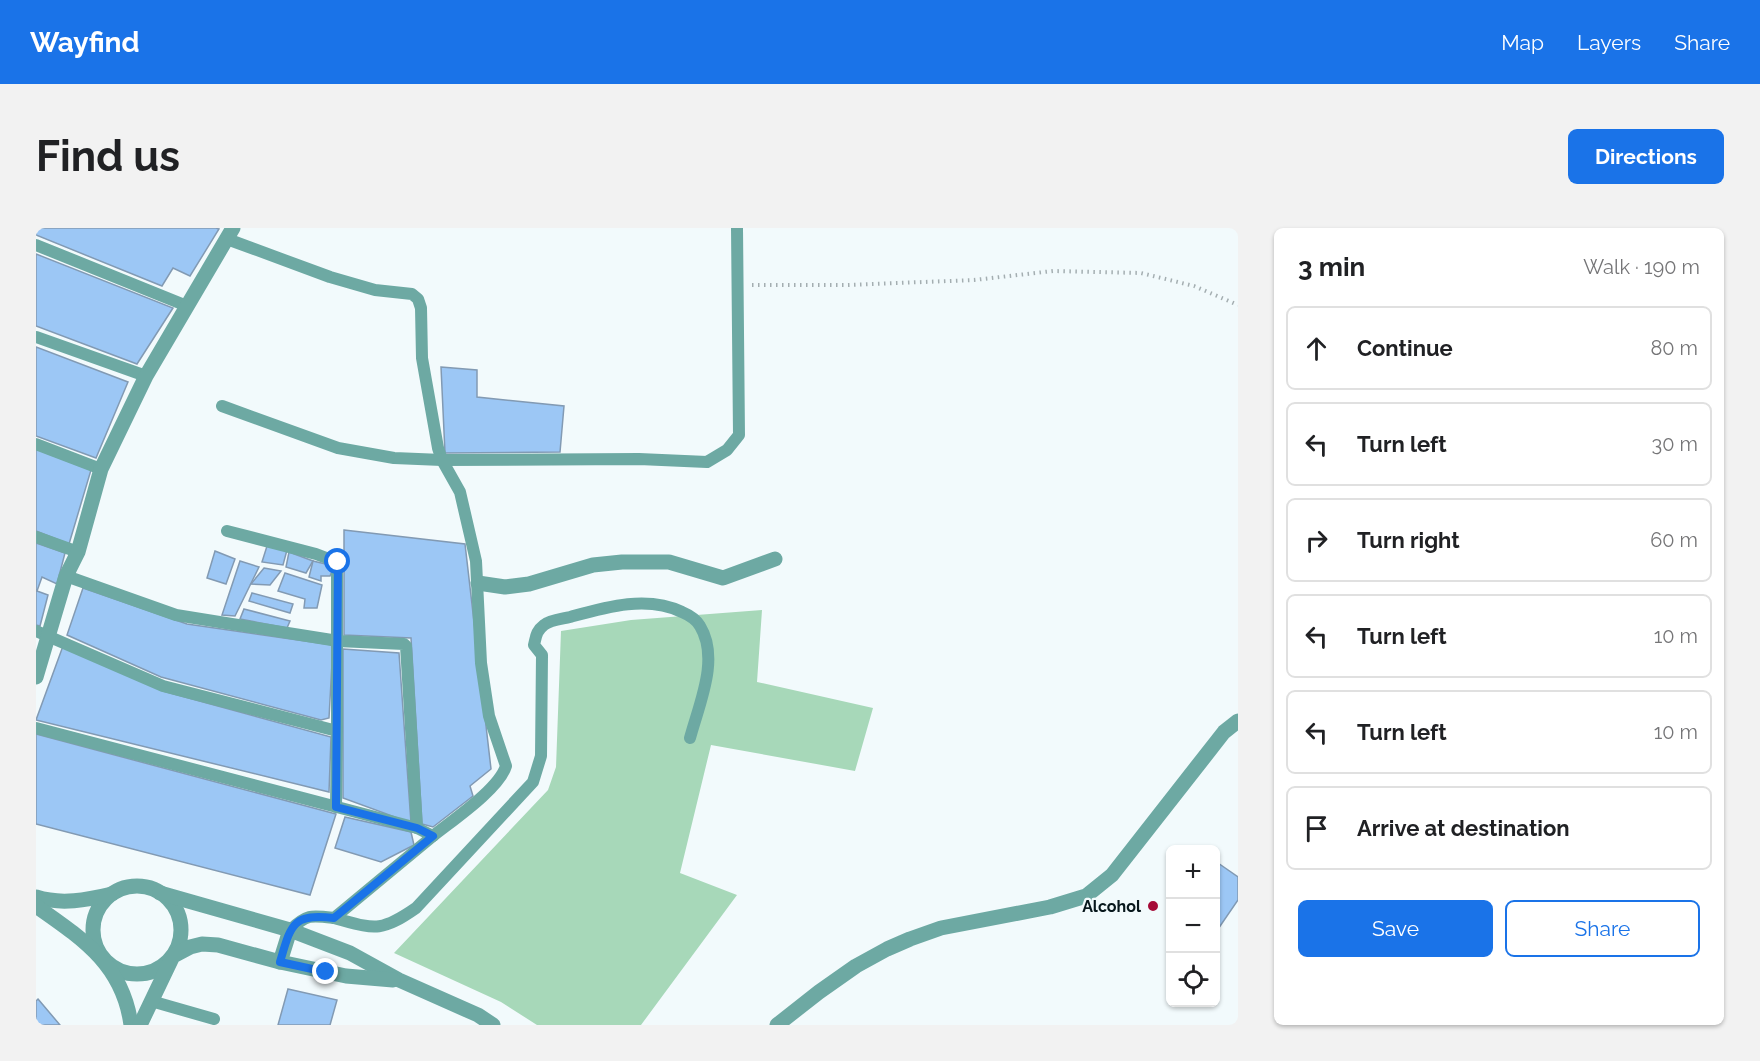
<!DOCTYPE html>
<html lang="en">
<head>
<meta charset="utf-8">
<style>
  body { margin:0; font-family:Raleway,sans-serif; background:#f2f2f2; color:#202124 }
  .controls { position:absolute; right:18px; bottom:18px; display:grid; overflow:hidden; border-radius:9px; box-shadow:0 2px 4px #0004 }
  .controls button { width:54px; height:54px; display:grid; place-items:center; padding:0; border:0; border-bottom:2px solid #e0e0e0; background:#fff; color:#202124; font:30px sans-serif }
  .stop { position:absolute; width:18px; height:18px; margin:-14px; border:4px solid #1a73e8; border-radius:50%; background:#fff }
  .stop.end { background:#1a73e8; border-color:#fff; box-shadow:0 2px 6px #0008 }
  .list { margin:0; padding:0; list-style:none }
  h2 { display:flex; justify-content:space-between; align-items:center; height:78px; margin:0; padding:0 24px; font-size:26px }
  h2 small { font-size:20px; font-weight:400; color:#757577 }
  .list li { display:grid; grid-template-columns:39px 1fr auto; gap:18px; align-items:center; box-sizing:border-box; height:84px; margin:0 12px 12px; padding:0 12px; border:2px solid #e0e0e0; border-radius:9px }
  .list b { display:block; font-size:22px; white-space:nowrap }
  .list em { font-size:20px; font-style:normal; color:#757577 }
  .actions { display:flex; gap:12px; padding:18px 24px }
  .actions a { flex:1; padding:14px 0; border:2px solid #1a73e8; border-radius:9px; text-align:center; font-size:21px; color:#1a73e8 }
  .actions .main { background:#1a73e8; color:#fff }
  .icon { flex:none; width:33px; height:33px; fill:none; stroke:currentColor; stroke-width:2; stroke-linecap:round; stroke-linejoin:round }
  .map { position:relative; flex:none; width:1202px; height:797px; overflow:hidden; border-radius:9px }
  header { display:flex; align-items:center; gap:36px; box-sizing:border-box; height:84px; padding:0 30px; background:#1a73e8; color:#fff }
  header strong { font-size:28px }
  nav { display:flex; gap:33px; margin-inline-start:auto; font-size:21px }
  .intro { display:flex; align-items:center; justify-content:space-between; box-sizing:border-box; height:144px; padding:0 36px }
  h1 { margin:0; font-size:42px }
  .button { padding:15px 27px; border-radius:9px; background:#1a73e8; color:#fff; font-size:21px; font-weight:700 }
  main { display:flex; gap:36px; padding:0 36px }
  aside { flex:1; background:#fff; border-radius:9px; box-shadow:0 2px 4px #0004 }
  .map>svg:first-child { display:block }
</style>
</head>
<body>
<header>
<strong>Wayfind</strong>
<nav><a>Map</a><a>Layers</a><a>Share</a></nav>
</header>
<div class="intro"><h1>Find us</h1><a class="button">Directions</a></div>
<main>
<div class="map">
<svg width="1202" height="797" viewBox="0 0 1202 797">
  <rect width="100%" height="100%" fill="#f2fafc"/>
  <path fill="#a7d8b9" d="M726,382L721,454L837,480L819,543L675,517L644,645L701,667L605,797H501L465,774L358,725L512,562L520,539L525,403L595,392Z"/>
  <g fill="#9cc7f5" stroke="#829ab3" stroke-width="1.5">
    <path d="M0,0H180L183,1L154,48L137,40L126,58L0,7Z"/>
    <path d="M0,26L137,80L101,136L0,98Z"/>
    <path d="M0,119L92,154L60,230L0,208Z"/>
    <path d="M405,139L441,142V169L528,178L524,224L409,225Z"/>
    <path d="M0,221L55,242L33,316L0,303Z"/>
    <path d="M308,302L429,316L455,541L434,558L437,568L397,599L386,596L375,410L308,407Z"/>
    <path d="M0,315L29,325L21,356L6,349L1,363L12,367L4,398L0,397Z"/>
    <path d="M231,318L251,322L247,337L226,334Z"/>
    <path d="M179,323L199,331L190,356L171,350Z"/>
    <path d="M253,324L277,333L270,345L250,339Z"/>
    <path d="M204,333L223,339L199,388L186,387Z"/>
    <path d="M277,333L298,338L294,348H285V353L273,349Z"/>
    <path d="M228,340L245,343L234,357L215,356Z"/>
    <path d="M249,345L286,357L281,380H268L269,371L242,363Z"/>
    <path d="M47,360L151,396L297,417L293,490L285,492L125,449L31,407Z"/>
    <path d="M216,365L257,376L254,385L213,373Z"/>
    <path d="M208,381L254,393L251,400L204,391Z"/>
    <path d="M27,418L127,463L295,509L293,564L0,492Z"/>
    <path d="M307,421L363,425L375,595L307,570Z"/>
    <path d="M0,506L300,586L274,667L0,596Z"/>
    <path d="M309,589L375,604L378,617L345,634L299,620Z"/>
    <path d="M1182,635L1202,649V672L1180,704V640Z"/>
    <path d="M252,761L301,772L294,797H242Z"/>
    <path d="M2,771L24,797H0V773Z"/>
  </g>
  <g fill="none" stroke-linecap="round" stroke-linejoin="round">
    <path stroke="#a4aeb1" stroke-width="4" stroke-dasharray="1.5 4.5" stroke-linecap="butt" d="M716,57H811L938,52L1017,43L1105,45L1158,58L1202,77"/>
    <g stroke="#6da9a3" stroke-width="12">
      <path d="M191,11L294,49L339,62L376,66L382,71L385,80L386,130L402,220L406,232L424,264L440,333L445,435L453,488L470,538C463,561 417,592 397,608"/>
      <path d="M0,17L151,78"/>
      <path d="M0,109L110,148"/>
      <path d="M186,178L302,220L358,230L406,232L603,231L671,234L691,222L703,207L701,0"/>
      <path d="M0,216L65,241"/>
      <path d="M191,303L280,326L301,334V503"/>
      <path d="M0,309L42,324"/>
      <path d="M30,348L140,387L302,413L368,416L370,418L381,600"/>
      <path d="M0,403L127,458L301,503L300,579"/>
      <path d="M0,500L381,600L397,608L298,690C275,687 271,686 254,702"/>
      <path d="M298,690C339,701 344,705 380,680L497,554L505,528L506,427L498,417C500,409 500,403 508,397C514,392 526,391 534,389C570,379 611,367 646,384C653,387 660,391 664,398C684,431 663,476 654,510"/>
      <path d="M115,773L178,791"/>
    </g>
    <g stroke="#6da9a3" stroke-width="15">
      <path d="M442,355L469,359L493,356L557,337L586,334H633L687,350L739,331"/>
      <path d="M0,449L30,348L42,324L65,241L110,148L197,0"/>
      <circle cx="101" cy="702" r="44"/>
      <path d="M124,665L254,702L314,725L363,752L442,787L457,797"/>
      <path d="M0,669C25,677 51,672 76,666"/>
      <path d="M0,678C47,711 87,737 95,797"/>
      <path d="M244,734L254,702"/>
      <path d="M104,797L137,728L154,719L166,716L182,717L244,734L310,748L357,752"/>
      <path d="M741,797L783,764L820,738L851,721L874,711L905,700L1014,679L1050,668L1076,647L1188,504L1202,493"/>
    </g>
  </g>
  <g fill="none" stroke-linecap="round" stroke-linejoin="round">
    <path stroke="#1a73e8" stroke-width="8" d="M290,744L244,734C255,697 256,685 298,690L397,608L381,600L300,579L302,334"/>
  </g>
  <circle fill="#a50a37" stroke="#f2fafc" stroke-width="2" cx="1117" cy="678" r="6"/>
  <g text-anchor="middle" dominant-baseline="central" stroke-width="4.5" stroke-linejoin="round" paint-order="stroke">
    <g font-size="16" font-weight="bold" fill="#08171c" stroke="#f2fafc" text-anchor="end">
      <text x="1105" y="678">Alcohol</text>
    </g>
  </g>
</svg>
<div class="controls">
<button>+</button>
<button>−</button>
<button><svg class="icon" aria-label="locate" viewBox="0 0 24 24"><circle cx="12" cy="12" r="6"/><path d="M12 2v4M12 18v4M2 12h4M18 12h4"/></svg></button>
</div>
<div class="stop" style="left:302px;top:334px"></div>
<div class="stop end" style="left:290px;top:744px"></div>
</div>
<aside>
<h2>3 min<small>Walk · 190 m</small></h2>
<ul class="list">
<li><svg class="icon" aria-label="ahead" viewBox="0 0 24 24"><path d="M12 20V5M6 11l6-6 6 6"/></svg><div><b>Continue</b></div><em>80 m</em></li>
<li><svg class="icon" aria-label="left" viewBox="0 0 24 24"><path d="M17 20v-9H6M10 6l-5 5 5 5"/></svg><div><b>Turn left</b></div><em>30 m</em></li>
<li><svg class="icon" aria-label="right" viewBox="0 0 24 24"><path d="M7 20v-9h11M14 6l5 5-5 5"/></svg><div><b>Turn right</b></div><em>60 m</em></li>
<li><svg class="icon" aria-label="left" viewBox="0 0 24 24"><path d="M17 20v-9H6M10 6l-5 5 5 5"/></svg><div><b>Turn left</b></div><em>10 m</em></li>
<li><svg class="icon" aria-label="left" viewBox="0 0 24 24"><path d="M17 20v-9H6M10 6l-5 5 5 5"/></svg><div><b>Turn left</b></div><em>10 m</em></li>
<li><svg class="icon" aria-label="arrive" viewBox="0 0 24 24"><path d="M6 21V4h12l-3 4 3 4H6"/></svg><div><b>Arrive at destination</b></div></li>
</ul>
<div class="actions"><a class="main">Save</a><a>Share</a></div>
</aside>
</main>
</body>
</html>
